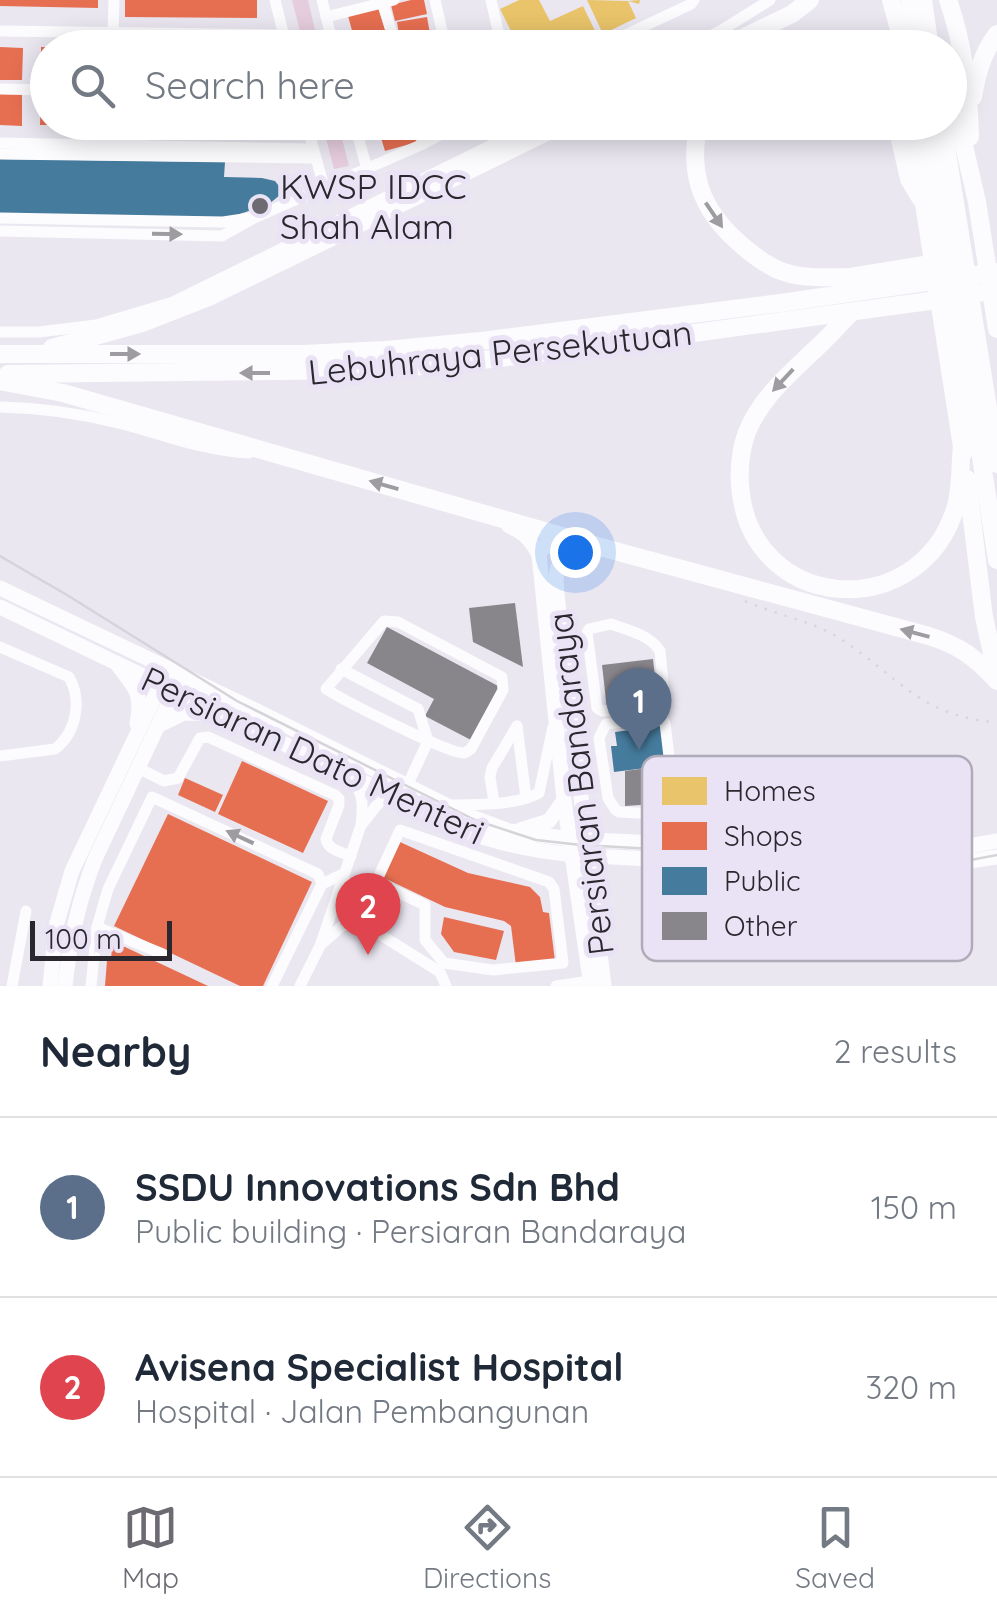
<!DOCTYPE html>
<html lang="en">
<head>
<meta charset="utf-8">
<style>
  body { margin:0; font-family:Quicksand,sans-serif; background:#f2f2f3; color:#1f2937 }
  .scale { position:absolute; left:30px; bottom:25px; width:142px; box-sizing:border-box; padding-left:10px; border:5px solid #2a272e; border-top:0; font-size:28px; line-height:35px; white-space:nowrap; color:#2a272e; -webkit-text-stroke:8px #e9e3f5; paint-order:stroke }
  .you { position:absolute; left:575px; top:552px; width:35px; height:35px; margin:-25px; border:8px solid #fff; border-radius:50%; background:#1a73e8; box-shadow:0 0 0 15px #1a73e833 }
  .badge { display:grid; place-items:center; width:65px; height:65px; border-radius:50%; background:#6d6a72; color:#fff; font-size:32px; font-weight:700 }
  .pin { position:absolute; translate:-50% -82px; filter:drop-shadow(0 2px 5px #0008) }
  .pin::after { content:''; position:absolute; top:52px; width:35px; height:30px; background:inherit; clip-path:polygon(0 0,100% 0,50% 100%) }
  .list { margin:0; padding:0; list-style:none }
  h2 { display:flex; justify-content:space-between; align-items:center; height:130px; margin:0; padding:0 40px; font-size:42px }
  h2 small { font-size:32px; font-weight:400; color:#747a83 }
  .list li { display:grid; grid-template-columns:65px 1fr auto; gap:30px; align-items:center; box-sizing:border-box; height:180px; padding:0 40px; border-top:2px solid #e0e1e3 }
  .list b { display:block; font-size:38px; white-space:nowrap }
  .list p { margin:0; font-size:32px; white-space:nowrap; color:#747a83 }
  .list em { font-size:32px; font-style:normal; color:#747a83 }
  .icon { flex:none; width:55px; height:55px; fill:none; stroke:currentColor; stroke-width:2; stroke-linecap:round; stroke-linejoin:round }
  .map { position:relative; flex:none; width:997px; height:986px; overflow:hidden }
  .search { position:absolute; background:#fff; box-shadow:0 5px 25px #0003; left:30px; right:30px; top:30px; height:110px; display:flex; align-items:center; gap:25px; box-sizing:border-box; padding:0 35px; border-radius:55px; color:#747a83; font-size:38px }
  .sheet { height:490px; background:#fff }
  nav { display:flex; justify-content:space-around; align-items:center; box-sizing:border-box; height:140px; border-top:2px solid #e0e1e3; background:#fff; font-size:28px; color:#747a83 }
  nav a { display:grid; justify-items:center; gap:5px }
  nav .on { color:#6d6a72 }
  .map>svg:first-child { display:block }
</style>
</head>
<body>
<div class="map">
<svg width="997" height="986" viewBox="0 0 997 986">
  <rect width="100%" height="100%" fill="#eae7f1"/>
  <g fill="#e6cddd">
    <path d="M292,0H308L319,47H304Z"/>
    <path d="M322,123H338L349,166L334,169Z"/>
  </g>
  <g fill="#e9c46a">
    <path d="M519,0H539L550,21L583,6L599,39L581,48H562L557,36L540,43L535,32L516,41L500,9Z"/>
    <path d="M587,0L628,1L640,0L639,4L628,1L636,18L603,34Z"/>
    <path d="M179,820L217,838L170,940L132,923Z"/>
    <path d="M271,877L305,893L262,986H243L224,977Z"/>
    <rect x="111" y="965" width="48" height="21"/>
  </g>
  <g fill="#e76f51">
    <path d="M0,0H98V8L0,6Z"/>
    <path d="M125,0H257V18L125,17Z"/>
    <path d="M411,0H424L427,14L395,21L391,5Z"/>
    <path d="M378,8L390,45L362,48L358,32L353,34L348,16Z"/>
    <path d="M427,17L430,34L400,40L397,22Z"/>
    <path d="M432,37L434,48H404L403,44Z"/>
    <path d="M0,47L23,48L22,80H0Z"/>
    <rect x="41" y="47" width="7" height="35"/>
    <path d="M41,92H48V125H40Z"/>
    <path d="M0,93H22V126L0,125Z"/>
    <path d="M87,122H136L135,127L87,126Z"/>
    <path d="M148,122H276V131L148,127Z"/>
    <path d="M407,122H412L417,142L385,151L379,131Z"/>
    <path d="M242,761L328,801L303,853L218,814Z"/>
    <path d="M185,778L223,795L215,812L178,795Z"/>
    <path d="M168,814L312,882L263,986H240L114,926Z"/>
    <path d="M400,842L468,873L530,887L540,897L543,912L549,913L555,961L516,966L511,926L504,921L445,907L382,877Z"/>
    <path d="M444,917L504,931L496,960L454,952L441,934Z"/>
    <path d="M112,946L125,947L208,986H105L107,960H111Z"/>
  </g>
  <g fill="#457b9d">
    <path d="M0,159L225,162L224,177L262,178L275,181L282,190L280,195L269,204L222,220L0,215Z"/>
    <path d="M660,726L669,765L614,772L611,746H617L615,732Z"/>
  </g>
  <g fill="#88858b">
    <path d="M515,603L523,667L473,642L469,608Z"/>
    <path d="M387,627L500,687L471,740L425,716L434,699L367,663Z"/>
    <path d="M653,659L658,703L607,709L602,665Z"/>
    <path d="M669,765V803L625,806V771Z"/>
  </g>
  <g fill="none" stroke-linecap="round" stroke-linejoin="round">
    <path stroke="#d7d7d9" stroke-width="2.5" stroke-dasharray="2.5 8" stroke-linecap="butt" d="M745,601C776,615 810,620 839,638C896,674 917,714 992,722"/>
    <g stroke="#fcfbfd" stroke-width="11">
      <path d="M275,0L287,48"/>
      <path d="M322,0L334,48"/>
      <path d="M382,0L396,48"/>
      <path d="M435,0L446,48"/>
      <path d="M491,0L502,48"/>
      <path d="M326,17L394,0"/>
      <path d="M0,31L284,35"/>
      <path d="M113,32L114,0"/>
      <path d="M598,48L691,4L694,0"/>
      <path d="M687,48L722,30L770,0"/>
      <path d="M0,89L48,90"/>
      <path d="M306,122L324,187"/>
      <path d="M354,122L367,169"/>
      <path d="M417,122L423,144"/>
      <path d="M0,143L312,149"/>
      <path d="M142,146V122"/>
      <path d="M0,154L315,158"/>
      <path d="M0,218L223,222L250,218"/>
      <path d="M0,231L222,236L254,218L423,144L465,122"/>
      <path d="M0,332H39L96,325L173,302L538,122"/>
      <path d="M0,407C40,408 79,413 118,423C162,434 204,451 249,453"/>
      <path d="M384,621L398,622L502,677L503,690L471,749C469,750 467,752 464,753C449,754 343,700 326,689Z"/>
      <path d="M611,624C628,630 650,635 660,651L665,704L663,708L602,711L597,708L587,633L589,629Z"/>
      <path d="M0,647L69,677C82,700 77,732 55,749L0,756"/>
      <path d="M341,669L418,709L428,741L407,786"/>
      <path d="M517,726L526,798"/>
      <path d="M138,768L164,781L178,778L200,738L208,737L335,795L339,799V805L326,839C328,850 341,852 351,856"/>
      <path d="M816,799L907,802L906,832L831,829L832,799"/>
      <path d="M494,802L490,777L492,768L517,726"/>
      <path d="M451,805C478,804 514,806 539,793L553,727"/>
      <path d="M676,815L619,812L615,809L608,798L599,738L606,724L660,718L665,723L676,815V844"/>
      <path d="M363,823L377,805L391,794"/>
      <path d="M708,846L710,794L816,799L815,827"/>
      <path d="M344,878C345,896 348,908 360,922L440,972L446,986"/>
      <path d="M350,910L376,882L400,830L549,882L554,889L563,963L493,970L444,963L425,940V905L376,882"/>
      <path d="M97,927L163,954"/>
      <path d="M323,943L342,926L360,922"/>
      <path d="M12,986L26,911"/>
      <path d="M91,986L97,927L108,889L152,797L318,874L322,884"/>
      <path d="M272,986L322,884L343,874"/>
      <path d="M300,986L320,946L361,825C363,806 364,795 352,779"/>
      <path d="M556,986L590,981"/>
    </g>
    <g stroke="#fcfbfd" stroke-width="15">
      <path d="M509,526C525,533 531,540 539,555L564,800L591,986"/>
      <path d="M593,545C545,558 557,574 559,617L604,986"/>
      <path d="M539,555L544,546L552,545L558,549L560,559"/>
      <path d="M0,588L251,708L464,814L509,831L571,839L896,854H925L997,841"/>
      <path d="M0,607L461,829C497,844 535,851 574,855L898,872L997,857"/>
      <path d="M117,664C135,688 143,692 137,724"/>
      <path d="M159,725L184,713L211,714"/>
      <path d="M520,830L549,821L564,800"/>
      <path d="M50,986L56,926L72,871L164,677"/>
      <path d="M65,986C70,940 78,903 95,859L178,683"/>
    </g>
    <g stroke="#fcfbfd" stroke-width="18">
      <path d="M891,0L904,48"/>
      <path d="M910,0L917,48"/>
      <path d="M923,0L930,48"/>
      <path d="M948,0C963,42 969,92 970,137"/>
      <path d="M722,48L792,14L810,0"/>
      <path d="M782,48H815"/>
      <path d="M950,85L977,202L997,329"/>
      <path d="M973,97C977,73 982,54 997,34"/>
      <path d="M699,122C688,172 700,208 738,242C749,252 762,262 776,269C800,280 828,277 854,277"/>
      <path d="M896,122L909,179L921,199"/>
      <path d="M916,122L924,204L963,453"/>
      <path d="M929,122L997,560"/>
      <path d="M942,122L997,464"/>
      <path d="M844,278L942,262"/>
      <path d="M852,312C838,326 824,342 809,355C785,378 760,400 747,432C741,448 739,468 740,485C749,614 921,626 956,506C961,487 960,465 962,445"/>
      <path d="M52,348L142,323L211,296L567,122"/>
      <path d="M0,354H303L385,350L481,341L780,303L997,272"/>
      <path d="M8,374L373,370L458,363L592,347L929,301L997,290"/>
      <path d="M0,381L63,393L593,545L929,636C960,646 975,657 997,681"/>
      <path d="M967,479L984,617L997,676"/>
    </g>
    <path stroke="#d6d4d8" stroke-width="2.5" d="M0,556L67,595L237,701L475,820L536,840L581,845L894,862L955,863L997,855"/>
  </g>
  <defs><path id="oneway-solid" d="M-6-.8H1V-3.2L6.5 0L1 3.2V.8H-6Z" transform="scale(2.5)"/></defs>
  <g fill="#9e9ca0">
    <use href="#oneway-solid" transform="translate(714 215) rotate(56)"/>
    <use href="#oneway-solid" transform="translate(167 234) rotate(1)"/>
    <use href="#oneway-solid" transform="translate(125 354)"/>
    <use href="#oneway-solid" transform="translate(255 373) rotate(180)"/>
    <use href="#oneway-solid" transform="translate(783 380) rotate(133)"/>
    <use href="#oneway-solid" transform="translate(384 485) rotate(-164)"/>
    <use href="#oneway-solid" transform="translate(915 633) rotate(-165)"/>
    <use href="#oneway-solid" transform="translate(240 837) rotate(-155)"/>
  </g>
  <circle fill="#6d6a72" stroke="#e9e3f5" stroke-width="4" cx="260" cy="206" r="10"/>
  <g text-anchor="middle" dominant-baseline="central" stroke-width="10" stroke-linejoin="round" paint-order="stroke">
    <g font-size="35" fill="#2a272e" stroke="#e9e3f5" text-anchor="start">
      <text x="280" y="186">KWSP IDCC<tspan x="280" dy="40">Shah Alam</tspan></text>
    </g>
    <g font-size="35" fill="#2a272e" stroke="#e9e3f5">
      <text transform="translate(500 352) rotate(-6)">Lebuhraya Persekutuan</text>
      <text transform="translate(313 755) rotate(25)">Persiaran Dato Menteri</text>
      <text transform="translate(580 784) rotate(-97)">Persiaran Bandaraya</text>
    </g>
  </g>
  <rect x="642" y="756" width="330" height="205" rx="15" fill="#e9e3f5" stroke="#b0abb9" stroke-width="2.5"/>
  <rect x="662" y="777" width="45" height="28" fill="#e9c46a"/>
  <rect x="662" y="822" width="45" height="28" fill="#e76f51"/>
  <rect x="662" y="867" width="45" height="28" fill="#457b9d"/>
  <rect x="662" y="912" width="45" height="28" fill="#88858b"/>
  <g font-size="28" fill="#2a272e">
    <text x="724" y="801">Homes</text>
    <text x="724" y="846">Shops</text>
    <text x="724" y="891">Public</text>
    <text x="724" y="936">Other</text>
  </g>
</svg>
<div class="scale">100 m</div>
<div class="you"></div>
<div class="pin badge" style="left:639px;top:750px;background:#5c6f8a">1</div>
<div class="pin badge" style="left:368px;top:955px;background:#e0444e">2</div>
<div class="search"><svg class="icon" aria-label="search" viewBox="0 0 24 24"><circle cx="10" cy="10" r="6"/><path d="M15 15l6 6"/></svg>Search here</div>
</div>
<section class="sheet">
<h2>Nearby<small>2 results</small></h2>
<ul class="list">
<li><span class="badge" style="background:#5c6f8a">1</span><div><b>SSDU Innovations Sdn Bhd</b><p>Public building · Persiaran Bandaraya</p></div><em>150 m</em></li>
<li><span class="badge" style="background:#e0444e">2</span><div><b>Avisena Specialist Hospital</b><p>Hospital · Jalan Pembangunan</p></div><em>320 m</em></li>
</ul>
</section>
<nav>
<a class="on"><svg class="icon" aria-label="map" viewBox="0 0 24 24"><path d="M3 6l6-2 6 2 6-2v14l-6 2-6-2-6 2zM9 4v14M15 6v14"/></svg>Map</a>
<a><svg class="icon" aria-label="directions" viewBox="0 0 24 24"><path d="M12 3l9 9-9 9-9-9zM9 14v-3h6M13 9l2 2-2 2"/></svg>Directions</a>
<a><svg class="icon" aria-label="saved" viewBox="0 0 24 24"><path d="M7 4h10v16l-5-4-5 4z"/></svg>Saved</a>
</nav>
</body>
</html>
